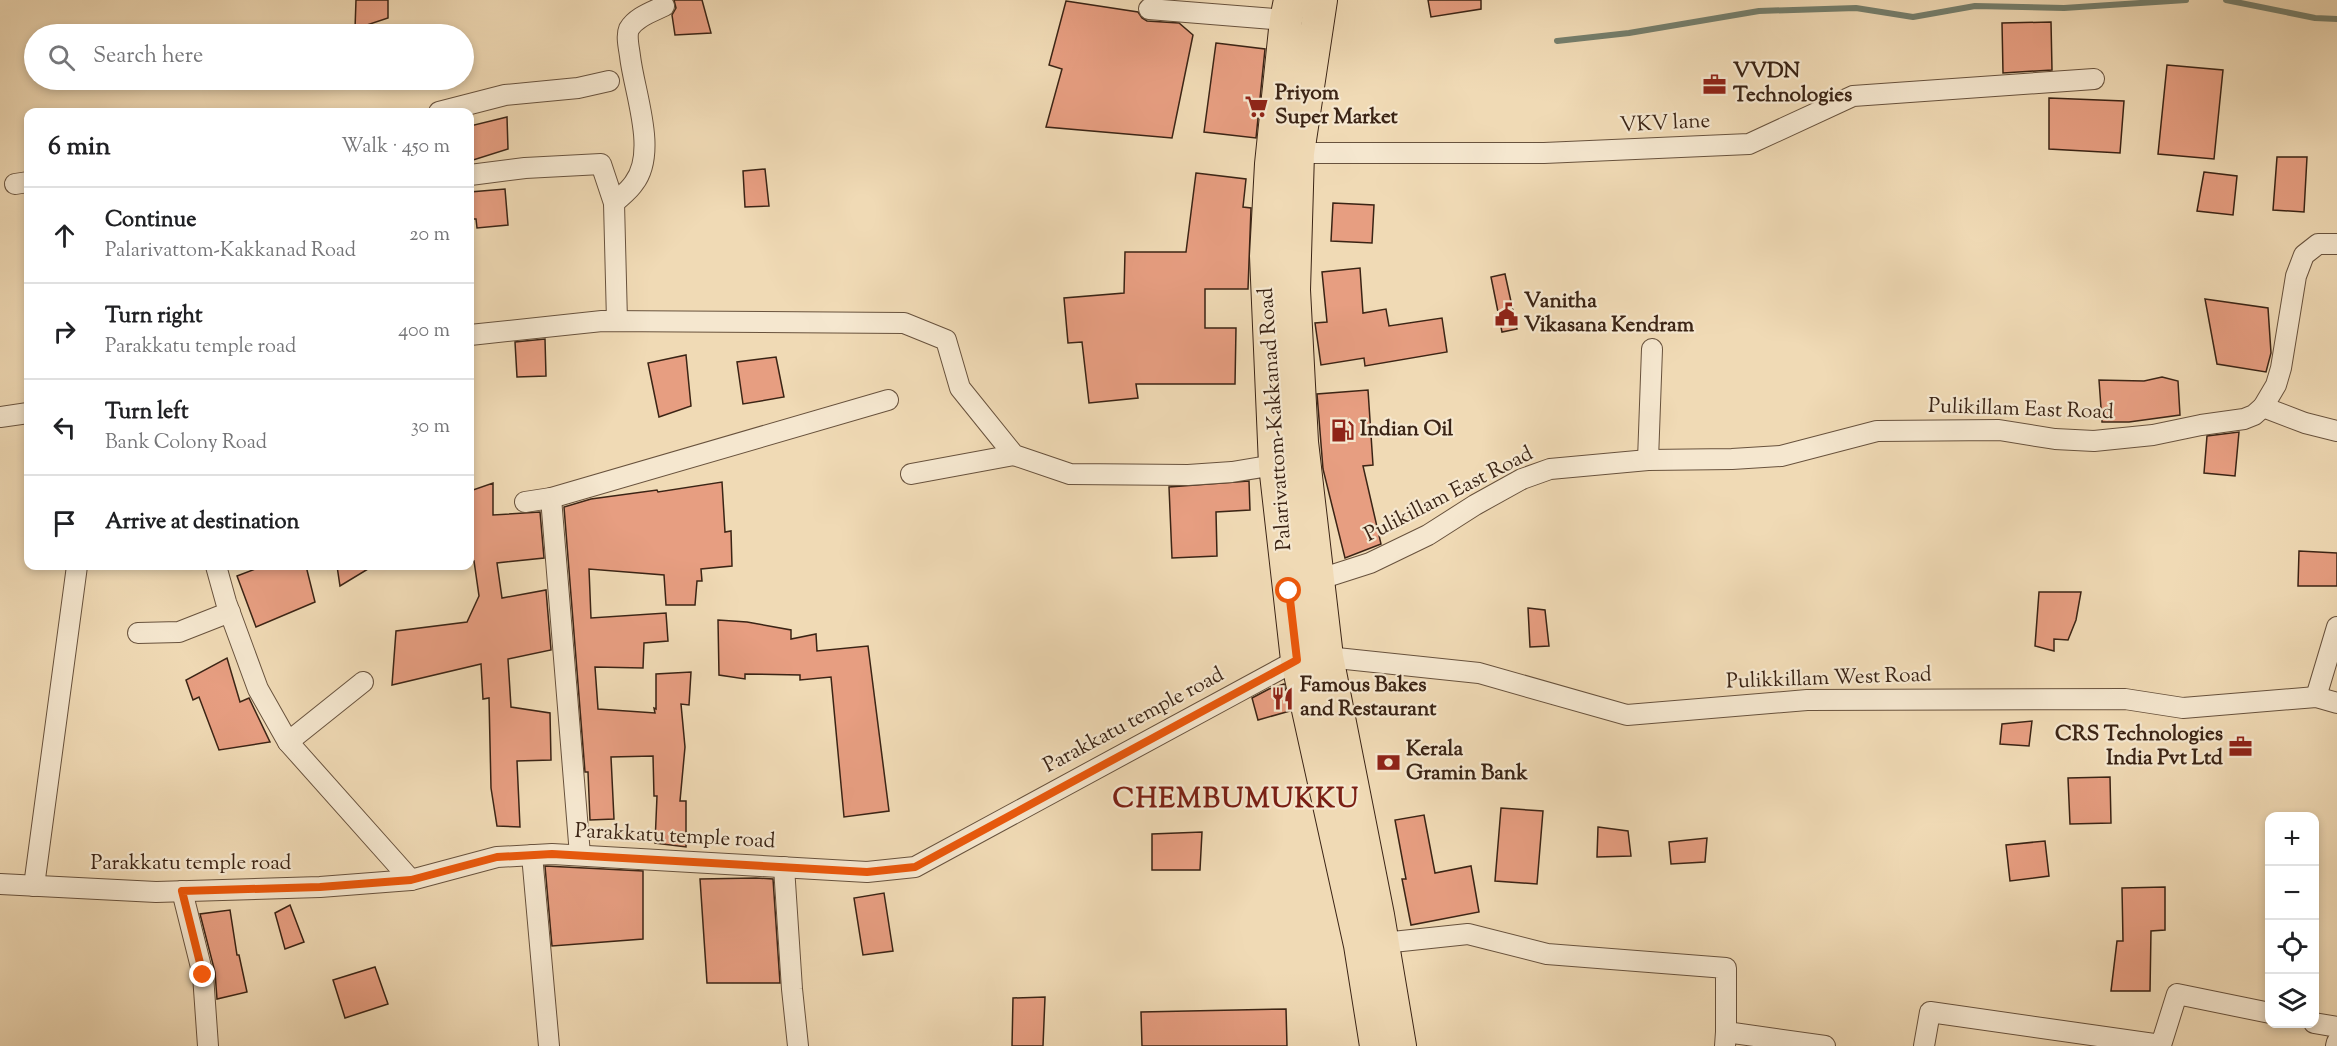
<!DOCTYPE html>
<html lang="en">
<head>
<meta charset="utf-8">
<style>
  body { margin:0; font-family:"Sorts Mill Goudy",serif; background:#f6f6f6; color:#202124 }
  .controls { position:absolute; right:18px; bottom:18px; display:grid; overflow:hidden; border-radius:12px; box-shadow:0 3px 9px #0003 }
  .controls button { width:54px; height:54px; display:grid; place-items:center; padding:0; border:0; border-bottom:2px solid #e0e0e0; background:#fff; color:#202124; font:30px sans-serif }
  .stop { position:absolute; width:18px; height:18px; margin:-14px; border:4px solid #ea580c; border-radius:50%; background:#fff }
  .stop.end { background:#ea580c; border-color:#fff; box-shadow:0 2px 6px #0008 }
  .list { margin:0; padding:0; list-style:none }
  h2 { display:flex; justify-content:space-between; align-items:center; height:78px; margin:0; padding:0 24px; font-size:26px }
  h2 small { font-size:20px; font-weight:400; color:#757577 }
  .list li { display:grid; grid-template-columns:39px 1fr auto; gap:18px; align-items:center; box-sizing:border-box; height:96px; padding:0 24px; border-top:2px solid #e0e0e0 }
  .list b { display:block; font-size:22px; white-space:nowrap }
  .list p { margin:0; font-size:20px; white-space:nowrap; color:#757577 }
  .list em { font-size:20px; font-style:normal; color:#757577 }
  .icon { flex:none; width:33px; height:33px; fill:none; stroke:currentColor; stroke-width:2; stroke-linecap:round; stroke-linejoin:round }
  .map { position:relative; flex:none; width:2337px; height:1046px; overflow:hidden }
  .search { position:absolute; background:#fff; box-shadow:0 3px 9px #0003; left:24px; top:24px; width:450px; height:66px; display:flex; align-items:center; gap:15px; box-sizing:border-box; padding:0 21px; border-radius:33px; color:#757577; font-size:22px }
  .panel { position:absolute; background:#fff; box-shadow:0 3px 9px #0003; left:24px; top:108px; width:450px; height:462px; border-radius:12px }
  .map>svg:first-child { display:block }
</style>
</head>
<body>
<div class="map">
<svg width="2337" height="1046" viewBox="0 0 2337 1046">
  <rect width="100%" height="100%" fill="#f0dab5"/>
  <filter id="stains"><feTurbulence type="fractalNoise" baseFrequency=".00333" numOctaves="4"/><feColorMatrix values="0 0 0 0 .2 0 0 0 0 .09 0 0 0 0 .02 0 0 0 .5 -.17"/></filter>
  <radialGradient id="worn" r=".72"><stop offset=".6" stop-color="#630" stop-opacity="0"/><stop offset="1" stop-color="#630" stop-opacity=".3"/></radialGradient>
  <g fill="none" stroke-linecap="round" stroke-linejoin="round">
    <g stroke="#757f6d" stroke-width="6">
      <path d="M2226,0L2315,18L2337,19"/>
      <path d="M1557,41L1629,33L1759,11L1856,8L1913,17L1975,6L2064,8L2186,0"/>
    </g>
  </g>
  <g fill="#e79e81" stroke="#3b2415" stroke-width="1.5">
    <path d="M356,0H388V18L355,29Z"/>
    <path d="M674,0H702L711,33L675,35L672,15L676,8Z"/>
    <path d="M1428,0H1481V9L1431,17Z"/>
    <path d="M1066,1L1138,12L1142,18L1147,21L1179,23L1193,35L1172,138L1046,127L1062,69L1049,65Z"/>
    <path d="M2051,22L2052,70L2003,73L2002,23Z"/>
    <path d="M1216,43L1265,49L1256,138L1204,132Z"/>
    <path d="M2167,65L2223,70L2214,159L2158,154Z"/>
    <path d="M2049,98L2124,101L2120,153L2049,149Z"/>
    <path d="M507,117L508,149L470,161V126Z"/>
    <path d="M2277,157H2307L2304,212L2273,210Z"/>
    <path d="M765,169L769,206L745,207L743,171Z"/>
    <path d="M2204,172L2237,176L2233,215L2197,211Z"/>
    <path d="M1196,173L1246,179L1243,207L1251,208L1248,289H1205V328H1236L1235,384H1136L1138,398L1089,403L1082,342L1068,343L1064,298L1124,293L1125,252H1186Z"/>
    <path d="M505,189L508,225L477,228L476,219H470V192Z"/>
    <path d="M1333,203L1374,205L1372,243L1331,241Z"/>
    <path d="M1360,268L1363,313L1386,309L1389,326L1442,318L1447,352L1365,366L1364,358L1321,365L1315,323L1327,322L1322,272Z"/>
    <path d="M1505,274L1517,329L1502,332L1491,277Z"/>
    <path d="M2205,299L2268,308L2271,353L2266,372L2217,364Z"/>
    <path d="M545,339L546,376L517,377L515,342Z"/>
    <path d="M686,355L691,406L659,417L648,363Z"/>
    <path d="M776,357L784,397L743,404L737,362Z"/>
    <path d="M2162,377L2178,381L2180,415L2129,422H2102L2099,380L2144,381Z"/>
    <path d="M1368,390L1373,465L1363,466L1381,544L1345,558L1323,469L1317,394Z"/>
    <path d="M2239,432L2235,476L2204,473L2207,436Z"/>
    <path d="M1249,481L1250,510L1216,512L1217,556L1172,558L1169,487Z"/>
    <path d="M722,482L725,532L731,531L732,566L701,569L702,581H697L695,605H666L664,575L589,569L591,618L666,613L668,641L644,643L643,668L595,667L598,709L655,713L654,708L656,709V674L691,672L689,705L681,704L685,747L680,801H686V847L655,843L657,796H654L653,756L611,757L614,819L590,820L588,772H585L564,507L591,499L657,490L658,492Z"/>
    <path d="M493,483V515L540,512L544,558L497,563L502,598L546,590L551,650L508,659L511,707L550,713L551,760L517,761L520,827L497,826L491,788L489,698L483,699L481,664L392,685L396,631L467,622L479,596L474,561L471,562L470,491Z"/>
    <path d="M2299,551L2337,553V586H2298Z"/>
    <path d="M263,566H306L315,602L256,627L237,576Z"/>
    <path d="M337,566H373L340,586Z"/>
    <path d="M2039,592H2081L2076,620L2068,640L2054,639V651L2035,646Z"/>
    <path d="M1528,608L1545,610L1549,646L1530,647Z"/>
    <path d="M718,620L747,622L791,630V639L816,634L817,651L868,646L889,811L844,817L831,677L800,680V675L745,674V679L719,675Z"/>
    <path d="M227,658L240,702L249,698L270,742L219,750L199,697L193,700L186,680Z"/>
    <path d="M1284,684L1290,711L1258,720L1252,698L1269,689Z"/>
    <path d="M2032,721L2029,746L2000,744L2002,724Z"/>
    <path d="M2110,777L2111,823L2070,824L2068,778Z"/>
    <path d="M1501,808L1543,811L1537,884L1495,881Z"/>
    <path d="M1424,815L1435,873L1471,866L1479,912L1411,925L1402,879H1406L1395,820Z"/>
    <path d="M1598,827L1628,831L1631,856L1597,857Z"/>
    <path d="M1202,832L1200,870H1152V834Z"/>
    <path d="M1707,838L1705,862L1671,864L1669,842Z"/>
    <path d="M2045,841L2049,876L2010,881L2006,845Z"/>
    <path d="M545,866L643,871V939L552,946Z"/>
    <path d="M756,878L773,879L780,983H707L700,879Z"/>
    <path d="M2165,887V930L2151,931L2150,991H2111L2117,941H2123L2122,888Z"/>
    <path d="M884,893L893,951L863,955L854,898Z"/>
    <path d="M290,905L304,942L285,949L275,913Z"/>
    <path d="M230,910L237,955H239L247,992L217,999L215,972L200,914Z"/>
    <path d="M375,967L388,1004L345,1018L333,980Z"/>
    <path d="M1045,997L1043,1046H1012L1013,998Z"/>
    <path d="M1286,1009L1287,1046H1142L1141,1012Z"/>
  </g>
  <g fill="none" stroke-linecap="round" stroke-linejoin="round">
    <defs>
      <g id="minor">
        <path d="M1149,9L1286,20"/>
        <path d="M439,112L505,95L578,88L609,81"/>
        <path d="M1298,153H1544L1749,144L1853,96L2094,79"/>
        <path d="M470,175L525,168L601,164L614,203L617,321"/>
        <path d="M15,184L28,182"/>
        <path d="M614,203C620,197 629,191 634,183C658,152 634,92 630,56C629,48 626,36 629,29C636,17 652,12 664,6"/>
        <path d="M470,335L602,321L904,323L946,340L960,388L1014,455L1070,474L1188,475L1232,472L1275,465"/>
        <path d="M2263,407L2305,423L2337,431"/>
        <path d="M0,417L28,413"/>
        <path d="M1648,460L1652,349"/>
        <path d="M911,474L1014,455"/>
        <path d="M551,498L580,855"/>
        <path d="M525,502L551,498L888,400"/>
        <path d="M216,566L226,602L258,689L288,742L411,880"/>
        <path d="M1317,580L1370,563L1428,535L1475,505L1522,479L1550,469L1648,460L1732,459L1781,456L1877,431L1999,430L2055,439L2094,441L2153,435L2201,425L2244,419L2254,415L2263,407L2276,385L2281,368L2296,276L2304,255L2318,244H2337"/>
        <path d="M138,633L179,632L230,612"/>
        <path d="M1327,657L1479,673L1627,715L1807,700L2125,699L2183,708L2316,697L2337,703"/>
        <path d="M2316,697L2337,627"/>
        <path d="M288,742L363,682"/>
        <path d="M532,855L549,1046"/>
        <path d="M784,867L792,989L798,1046"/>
        <path d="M0,884L156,892L320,887L411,880L497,857L552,854L867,872L915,867L1297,660"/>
        <path d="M34,886L77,566"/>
        <path d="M182,891L203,975L208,1046"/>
        <path d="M1383,943L1468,934L1547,954L1726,968V1032"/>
        <path d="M2314,1023L2337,1027"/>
        <path d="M1725,1046L1726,1032L1825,1046"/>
        <path d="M1924,1046L1930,1012L2161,1045L2177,994L2270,1013"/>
        <path d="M2336,1046L2337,1042"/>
      </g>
      <g id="primary">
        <path d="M1290,0L1286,20L1271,164L1266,256L1275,465L1297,660L1360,945L1376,1046"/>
        <path d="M1321,0L1298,153L1294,290L1302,442L1327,657L1378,915L1400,1046"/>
      </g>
    </defs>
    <use href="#minor" stroke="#68523d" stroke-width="22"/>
    <use href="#primary" stroke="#3b2415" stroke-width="34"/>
    <use href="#minor" stroke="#f5e7cf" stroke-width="20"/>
    <use href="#primary" stroke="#f0dab5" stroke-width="32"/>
  </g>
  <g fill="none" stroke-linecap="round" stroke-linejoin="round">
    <path stroke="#ea580c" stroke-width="8" d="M203,975L182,891L320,887L411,880L497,857L552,854L867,872L915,867L1297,660L1289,591"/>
  </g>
  <defs>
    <symbol id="office-bare" viewBox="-9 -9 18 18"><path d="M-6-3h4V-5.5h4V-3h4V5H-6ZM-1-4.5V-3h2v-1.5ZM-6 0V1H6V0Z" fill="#8f2418" stroke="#f5e7cf" stroke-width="2.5" paint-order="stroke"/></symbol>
    <symbol id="supermarket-bare" viewBox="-9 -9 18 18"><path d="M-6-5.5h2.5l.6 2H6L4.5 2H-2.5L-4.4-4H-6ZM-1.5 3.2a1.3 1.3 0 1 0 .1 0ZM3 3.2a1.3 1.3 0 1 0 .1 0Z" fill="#8f2418" stroke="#f5e7cf" stroke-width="2.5" paint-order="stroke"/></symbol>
    <symbol id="civic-bare" viewBox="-9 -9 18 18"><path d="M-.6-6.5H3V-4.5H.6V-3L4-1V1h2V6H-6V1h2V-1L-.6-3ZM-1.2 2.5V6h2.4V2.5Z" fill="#8f2418" stroke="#f5e7cf" stroke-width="2.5" paint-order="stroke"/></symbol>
    <symbol id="fuel-bare" viewBox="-9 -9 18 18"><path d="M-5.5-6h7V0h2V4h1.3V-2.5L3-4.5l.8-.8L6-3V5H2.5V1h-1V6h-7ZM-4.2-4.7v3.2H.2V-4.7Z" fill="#8f2418" stroke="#f5e7cf" stroke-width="2.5" paint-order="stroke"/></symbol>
    <symbol id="restaurant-bare" viewBox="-9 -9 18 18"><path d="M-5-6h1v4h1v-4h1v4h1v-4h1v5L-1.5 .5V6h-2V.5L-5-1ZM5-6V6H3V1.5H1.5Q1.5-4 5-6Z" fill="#8f2418" stroke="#f5e7cf" stroke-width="2.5" paint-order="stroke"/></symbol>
    <symbol id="bank-bare" viewBox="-9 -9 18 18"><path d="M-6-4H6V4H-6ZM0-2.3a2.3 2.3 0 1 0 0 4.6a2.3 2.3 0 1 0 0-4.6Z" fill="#8f2418" stroke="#f5e7cf" stroke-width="2.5" paint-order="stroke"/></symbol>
  </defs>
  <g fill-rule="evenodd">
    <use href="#office-bare" x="1698" y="68" width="33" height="33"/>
    <use href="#supermarket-bare" x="1240" y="90" width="33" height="33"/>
    <use href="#civic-bare" x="1490" y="298" width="33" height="33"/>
    <use href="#fuel-bare" x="1326" y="414" width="33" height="33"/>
    <use href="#restaurant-bare" x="1266" y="682" width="33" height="33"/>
    <use href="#office-bare" x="2224" y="730" width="33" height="33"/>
    <use href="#bank-bare" x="1372" y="746" width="33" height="33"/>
  </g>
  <g text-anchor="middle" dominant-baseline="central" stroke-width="4.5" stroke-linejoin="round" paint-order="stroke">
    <g font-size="21" font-weight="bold" fill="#3b2415" stroke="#f5e7cf" text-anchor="start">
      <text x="1733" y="72">VVDN<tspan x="1733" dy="24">Technologies</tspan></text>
      <text x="1275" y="94">Priyom<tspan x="1275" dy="24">Super Market</tspan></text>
      <text x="1524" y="302">Vanitha<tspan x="1524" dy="24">Vikasana Kendram</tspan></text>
      <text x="1360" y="430">Indian Oil</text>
      <text x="1300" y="686">Famous Bakes<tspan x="1300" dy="24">and Restaurant</tspan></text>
      <text x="2223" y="735" text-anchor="end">CRS Technologies<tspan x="2223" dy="24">India Pvt Ltd</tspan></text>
      <text x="1406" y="750">Kerala<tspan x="1406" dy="24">Gramin Bank</tspan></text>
    </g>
    <g font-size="21" fill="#3b2415" stroke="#f5e7cf">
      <text transform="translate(1665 124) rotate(-3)">VKV lane</text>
      <text transform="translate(2021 410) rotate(2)">Pulikillam East Road</text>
      <text transform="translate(1276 419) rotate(-94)">Palarivattom-Kakkanad Road</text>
      <text transform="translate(1449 495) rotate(-27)">Pulikillam East Road</text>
      <text transform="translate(1829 679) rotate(-2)">Pulikkillam West Road</text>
      <text transform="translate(1134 721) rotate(-28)">Parakkatu temple road</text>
      <text transform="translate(675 837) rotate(3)">Parakkatu temple road</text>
      <text x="191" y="864">Parakkatu temple road</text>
    </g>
    <g font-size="27" font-weight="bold" letter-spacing="1.5" fill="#7a1f14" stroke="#f5e7cf">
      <text x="1236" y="800">CHEMBUMUKKU</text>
    </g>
  </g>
  <rect width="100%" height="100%" filter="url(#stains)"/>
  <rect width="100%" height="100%" fill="url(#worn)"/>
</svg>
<div class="controls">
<button>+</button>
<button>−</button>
<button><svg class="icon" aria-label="locate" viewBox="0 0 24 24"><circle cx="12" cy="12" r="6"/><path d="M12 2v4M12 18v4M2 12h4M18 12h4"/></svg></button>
<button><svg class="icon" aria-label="layers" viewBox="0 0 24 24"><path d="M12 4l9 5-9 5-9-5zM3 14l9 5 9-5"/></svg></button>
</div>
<div class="stop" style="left:1289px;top:591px"></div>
<div class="stop end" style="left:203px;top:975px"></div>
<div class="search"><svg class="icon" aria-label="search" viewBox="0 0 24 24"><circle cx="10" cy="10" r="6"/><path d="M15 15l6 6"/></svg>Search here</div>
<section class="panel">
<h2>6 min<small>Walk · 450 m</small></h2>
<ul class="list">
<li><svg class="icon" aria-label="ahead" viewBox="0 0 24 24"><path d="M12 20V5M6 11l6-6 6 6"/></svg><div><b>Continue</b><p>Palarivattom-Kakkanad Road</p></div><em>20 m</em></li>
<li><svg class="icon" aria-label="right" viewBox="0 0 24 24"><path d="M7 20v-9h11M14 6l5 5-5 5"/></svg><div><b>Turn right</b><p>Parakkatu temple road</p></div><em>400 m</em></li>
<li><svg class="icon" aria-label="left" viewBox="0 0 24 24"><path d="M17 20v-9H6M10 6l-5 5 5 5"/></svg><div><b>Turn left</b><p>Bank Colony Road</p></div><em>30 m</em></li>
<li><svg class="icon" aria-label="arrive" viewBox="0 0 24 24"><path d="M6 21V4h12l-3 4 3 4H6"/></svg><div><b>Arrive at destination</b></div></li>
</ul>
</section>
</div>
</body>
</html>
